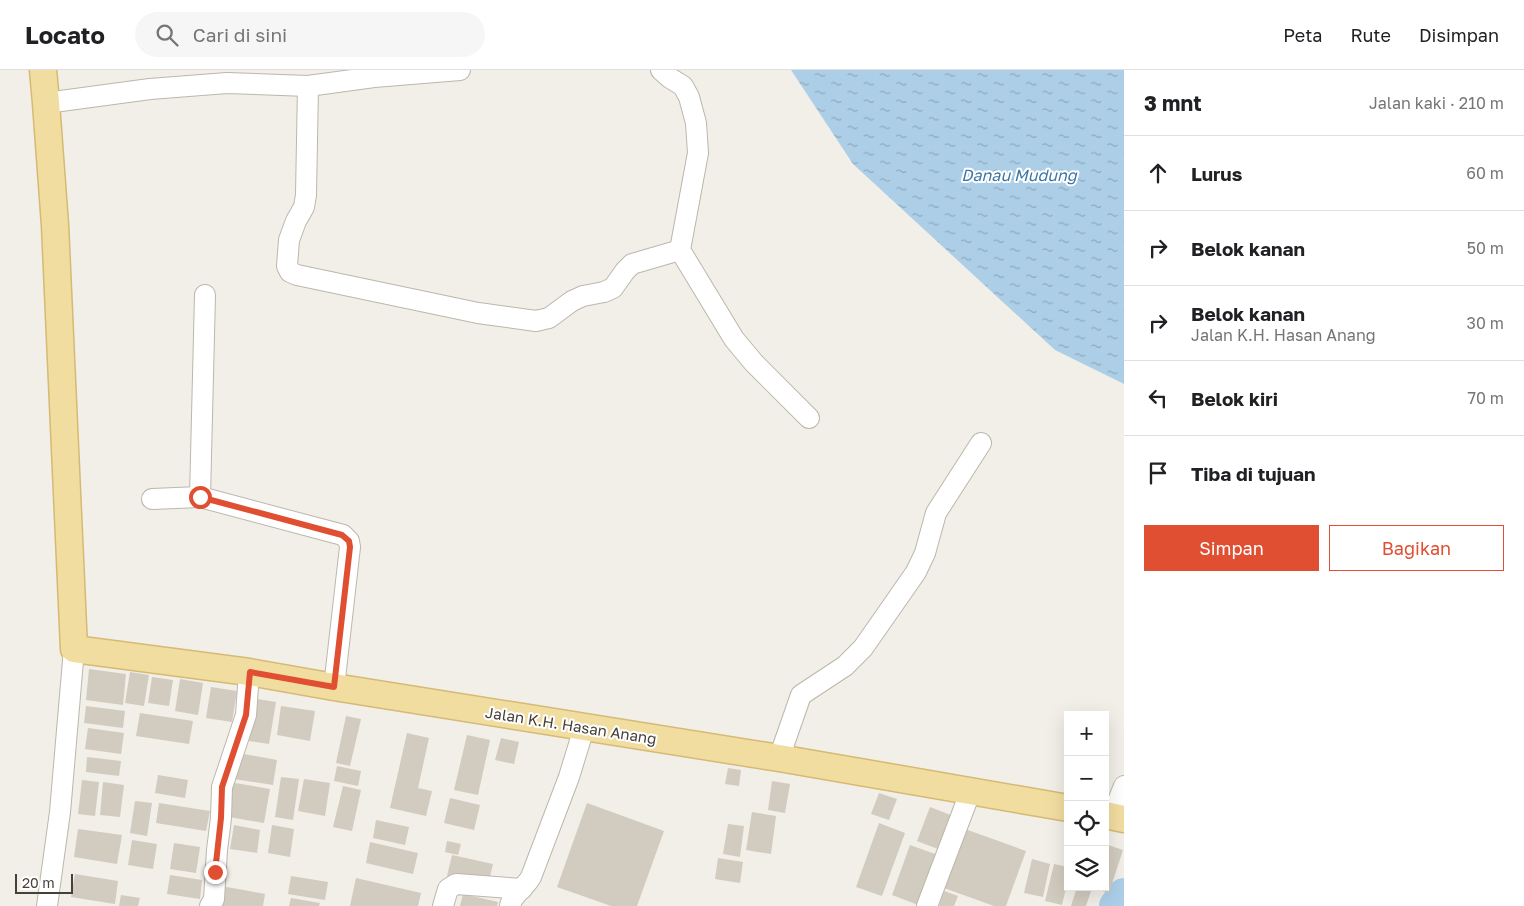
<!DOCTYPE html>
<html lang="id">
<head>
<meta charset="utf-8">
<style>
  body { margin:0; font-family:"Golos Text",sans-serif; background:#f6f6f6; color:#202124 }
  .controls { position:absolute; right:15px; bottom:15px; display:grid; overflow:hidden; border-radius:0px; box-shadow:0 5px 20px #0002 }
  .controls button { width:45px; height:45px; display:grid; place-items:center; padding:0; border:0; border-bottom:1px solid #e0e0e0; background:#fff; color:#202124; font:25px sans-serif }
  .scale { position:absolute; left:15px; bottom:12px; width:58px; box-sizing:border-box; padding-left:5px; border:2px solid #454038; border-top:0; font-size:14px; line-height:18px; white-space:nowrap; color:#454038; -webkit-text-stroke:4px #fff; paint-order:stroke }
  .stop { position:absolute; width:15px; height:15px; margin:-11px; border:4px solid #e04f31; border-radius:50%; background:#fff }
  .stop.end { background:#e04f31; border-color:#fff; box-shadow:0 1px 5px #0008 }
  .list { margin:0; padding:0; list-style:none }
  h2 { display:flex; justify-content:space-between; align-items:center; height:65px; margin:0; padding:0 20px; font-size:21px }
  h2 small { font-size:16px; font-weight:400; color:#757577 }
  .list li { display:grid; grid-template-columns:32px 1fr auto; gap:15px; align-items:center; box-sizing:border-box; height:75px; padding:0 20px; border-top:1px solid #e0e0e0 }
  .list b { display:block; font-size:19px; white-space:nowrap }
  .list p { margin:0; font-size:16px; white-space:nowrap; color:#757577 }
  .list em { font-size:16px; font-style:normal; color:#757577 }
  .actions { display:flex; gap:10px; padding:15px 20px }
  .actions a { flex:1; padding:11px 0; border:1px solid #e04f31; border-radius:0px; text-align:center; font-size:18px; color:#e04f31 }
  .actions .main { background:#e04f31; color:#fff }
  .icon { flex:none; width:28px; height:28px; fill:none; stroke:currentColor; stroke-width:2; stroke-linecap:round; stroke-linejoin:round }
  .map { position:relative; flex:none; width:1124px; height:836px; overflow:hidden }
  header { display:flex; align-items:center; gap:30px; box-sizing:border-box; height:70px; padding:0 25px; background:#fff; border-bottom:1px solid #e0e0e0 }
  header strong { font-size:24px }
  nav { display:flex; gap:28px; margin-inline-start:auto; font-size:18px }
  .search { width:350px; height:45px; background:#f6f6f6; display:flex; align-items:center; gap:12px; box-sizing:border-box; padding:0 18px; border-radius:28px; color:#757577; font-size:19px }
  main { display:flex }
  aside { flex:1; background:#fff }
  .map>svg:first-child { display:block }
</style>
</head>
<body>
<header>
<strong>Locato</strong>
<div class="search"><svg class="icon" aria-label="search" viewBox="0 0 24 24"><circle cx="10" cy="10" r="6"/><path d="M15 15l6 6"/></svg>Cari di sini</div>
<nav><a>Peta</a><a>Rute</a><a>Disimpan</a></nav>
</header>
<main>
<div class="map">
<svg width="1124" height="836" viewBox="0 0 1124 836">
  <defs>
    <pattern id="water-ripples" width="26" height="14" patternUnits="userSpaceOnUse" patternTransform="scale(1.25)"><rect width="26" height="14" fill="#accee7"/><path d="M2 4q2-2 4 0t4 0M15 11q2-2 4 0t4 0" fill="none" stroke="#8ea9bc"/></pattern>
  </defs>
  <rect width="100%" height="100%" fill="#f2efe8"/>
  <path fill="url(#water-ripples)" d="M791,0H1124V314L1055,280L853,94Z"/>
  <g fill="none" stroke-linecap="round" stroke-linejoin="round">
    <path stroke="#accee7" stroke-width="34" d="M1116,836L1124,825"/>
  </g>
  <g fill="#d2cbbf">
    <path d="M89,599L126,604L123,635L86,630Z"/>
    <path d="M130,602L149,605L144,636L125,633Z"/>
    <path d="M152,607L173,610L169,636L148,633Z"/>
    <path d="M180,609L203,613L198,645L175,641Z"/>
    <path d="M211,617L237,621L232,652L206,648Z"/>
    <path d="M257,629L276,632L269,674L249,671Z"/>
    <path d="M86,636L125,641L123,658L84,653Z"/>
    <path d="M281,636L315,641L310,671L277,665Z"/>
    <path d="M140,643L193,651L189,674L136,666Z"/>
    <path d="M346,646L361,649L350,696L336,693Z"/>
    <path d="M88,658L124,663L121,684L85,679Z"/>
    <path d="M407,663L429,668L418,718L432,721L426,746L390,738Z"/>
    <path d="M467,665L490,670L478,725L454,720Z"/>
    <path d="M501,668L519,672L514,694L495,690Z"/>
    <path d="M238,683L277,690L273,715L234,709Z"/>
    <path d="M87,687L121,691L119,706L86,702Z"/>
    <path d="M337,696L361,701L358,716L334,711Z"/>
    <path d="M728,698L741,700L739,716L725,714Z"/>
    <path d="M158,705L188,710L185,728L155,723Z"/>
    <path d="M281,707L299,709L293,750L275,747Z"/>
    <path d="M304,709L330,713L325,746L298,741Z"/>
    <path d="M82,710L99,712L95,746L78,744Z"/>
    <path d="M772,711L790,714L785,743L768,740Z"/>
    <path d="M103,712L124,715L120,747L100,745Z"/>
    <path d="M229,712L270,719L264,753L223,746Z"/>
    <path d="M343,716L361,720L352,761L333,757Z"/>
    <path d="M879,723L897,729L889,750L871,744Z"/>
    <path d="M450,728L480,735L474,760L444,753Z"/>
    <path d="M135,731L152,733L147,766L130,763Z"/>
    <path d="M159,733L210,741L206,761L156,753Z"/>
    <path d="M587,733L664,761L637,836H611L557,817Z"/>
    <path d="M930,737L956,747L943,781L917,771Z"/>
    <path d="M752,742L776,746L771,784L746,780Z"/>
    <path d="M376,750L409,757L405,775L373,768Z"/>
    <path d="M879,753L905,763L882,826L856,817Z"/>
    <path d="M728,754L744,756L740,787L723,784Z"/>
    <path d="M234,755L260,760L257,783L230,779Z"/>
    <path d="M272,755L294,759L290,787L268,783Z"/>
    <path d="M78,759L122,765L117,794L74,787Z"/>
    <path d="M965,759L1026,781L1006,836H994L944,818Z"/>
    <path d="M132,770L157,774L153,799L128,795Z"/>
    <path d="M447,771L461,774L458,785L445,782Z"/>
    <path d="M370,772L418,783L413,804L366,793Z"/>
    <path d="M174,773L200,777L196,803L170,799Z"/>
    <path d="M1105,774L1123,780L1109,823L1092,818L1105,817Z"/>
    <path d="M910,775L941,786L921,836L892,825Z"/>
    <path d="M452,785L493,794L488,815L447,806Z"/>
    <path d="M718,788L743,792L740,813L715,809Z"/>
    <path d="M1032,789L1050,794L1043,827L1024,823Z"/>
    <path d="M1054,794L1068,797V810L1062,835L1045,831Z"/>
    <path d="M75,804L118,811L115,834L71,827Z"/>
    <path d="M170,805L202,810L200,829L167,824Z"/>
    <path d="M291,806L328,812L325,830L288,824Z"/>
    <path d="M356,808L421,823L418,836H350Z"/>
    <path d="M221,816L265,824L263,836H218Z"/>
    <path d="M1077,817L1091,821L1086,836H1071Z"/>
    <path d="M944,821L958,826L954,836H939Z"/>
    <path d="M463,824L498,832L497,836H460Z"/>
    <path d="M121,825L140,828L138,836H119Z"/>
    <path d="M291,828L320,833L319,836H289Z"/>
  </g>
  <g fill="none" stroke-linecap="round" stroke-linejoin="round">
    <defs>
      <g id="minor">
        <path d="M661,0L670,8L683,16L689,27L696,53L698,83L680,180L734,269L754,293L809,348"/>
        <path d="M308,16L306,125L304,137L296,151L289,170L287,196L290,202L297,205L478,243L536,251L549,248L572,231L583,226L604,222L613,218L625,201L632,194L680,180"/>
        <path d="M46,33L150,19L227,13L308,16L374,7L460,0"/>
        <path d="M205,225L200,427L343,465L349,471L350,477L334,617"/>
        <path d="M152,429L200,427"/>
        <path d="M779,688L801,625L845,596L863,578L916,502L925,483L936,443L981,373"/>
        <path d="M1112,746L1124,716"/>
        <path d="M47,836L60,742L74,579"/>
        <path d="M210,836L214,829L217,780L221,748L222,717L246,645L249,602"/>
        <path d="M443,836L448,819L456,814L522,819"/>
        <path d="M510,836C512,824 525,818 531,807L569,707L584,658"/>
        <path d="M927,836L971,720"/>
      </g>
      <g id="major">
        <path d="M43,0L46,33L55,155L74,579L249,602L334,617L779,688L1068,738"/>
        <path d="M1105,745L1124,749"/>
      </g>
    </defs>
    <use href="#minor" stroke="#bcb7ac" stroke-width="22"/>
    <use href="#major" stroke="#d5ba73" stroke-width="29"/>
    <use href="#minor" stroke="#fff" stroke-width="20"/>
    <use href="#major" stroke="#f2dda1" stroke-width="26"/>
  </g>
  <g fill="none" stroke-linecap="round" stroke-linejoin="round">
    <path stroke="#e04f31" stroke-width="6" d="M200,427L342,465L349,471L350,477L334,617L250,602L246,645L222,717L221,748L215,802"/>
  </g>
  <g text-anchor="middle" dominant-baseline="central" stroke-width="4" stroke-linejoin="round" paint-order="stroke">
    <g font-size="15" fill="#454038" stroke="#fff">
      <text transform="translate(571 655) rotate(9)">Jalan K.H. Hasan Anang</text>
    </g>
    <g font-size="16" font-style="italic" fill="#3e76a3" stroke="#fff">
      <text x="1019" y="105">Danau Mudung</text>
    </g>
  </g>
</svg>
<div class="controls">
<button>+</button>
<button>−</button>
<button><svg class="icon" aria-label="locate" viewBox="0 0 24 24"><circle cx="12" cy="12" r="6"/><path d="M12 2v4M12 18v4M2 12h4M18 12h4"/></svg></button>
<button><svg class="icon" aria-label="layers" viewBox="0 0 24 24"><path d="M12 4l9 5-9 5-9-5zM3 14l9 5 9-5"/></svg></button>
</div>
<div class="scale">20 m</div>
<div class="stop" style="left:200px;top:427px"></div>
<div class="stop end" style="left:215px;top:802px"></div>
</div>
<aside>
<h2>3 mnt<small>Jalan kaki · 210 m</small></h2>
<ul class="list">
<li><svg class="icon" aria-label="ahead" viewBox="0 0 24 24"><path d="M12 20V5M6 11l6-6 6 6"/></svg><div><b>Lurus</b></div><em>60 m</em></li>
<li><svg class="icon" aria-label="right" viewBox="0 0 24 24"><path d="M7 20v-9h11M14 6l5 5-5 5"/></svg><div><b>Belok kanan</b></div><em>50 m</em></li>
<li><svg class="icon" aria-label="right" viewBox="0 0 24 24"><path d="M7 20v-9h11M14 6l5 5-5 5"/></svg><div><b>Belok kanan</b><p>Jalan K.H. Hasan Anang</p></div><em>30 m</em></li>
<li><svg class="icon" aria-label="left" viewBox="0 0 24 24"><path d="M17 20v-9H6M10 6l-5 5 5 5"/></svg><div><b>Belok kiri</b></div><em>70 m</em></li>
<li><svg class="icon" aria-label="arrive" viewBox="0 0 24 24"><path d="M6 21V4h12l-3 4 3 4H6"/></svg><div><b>Tiba di tujuan</b></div></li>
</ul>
<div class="actions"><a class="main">Simpan</a><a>Bagikan</a></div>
</aside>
</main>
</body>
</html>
